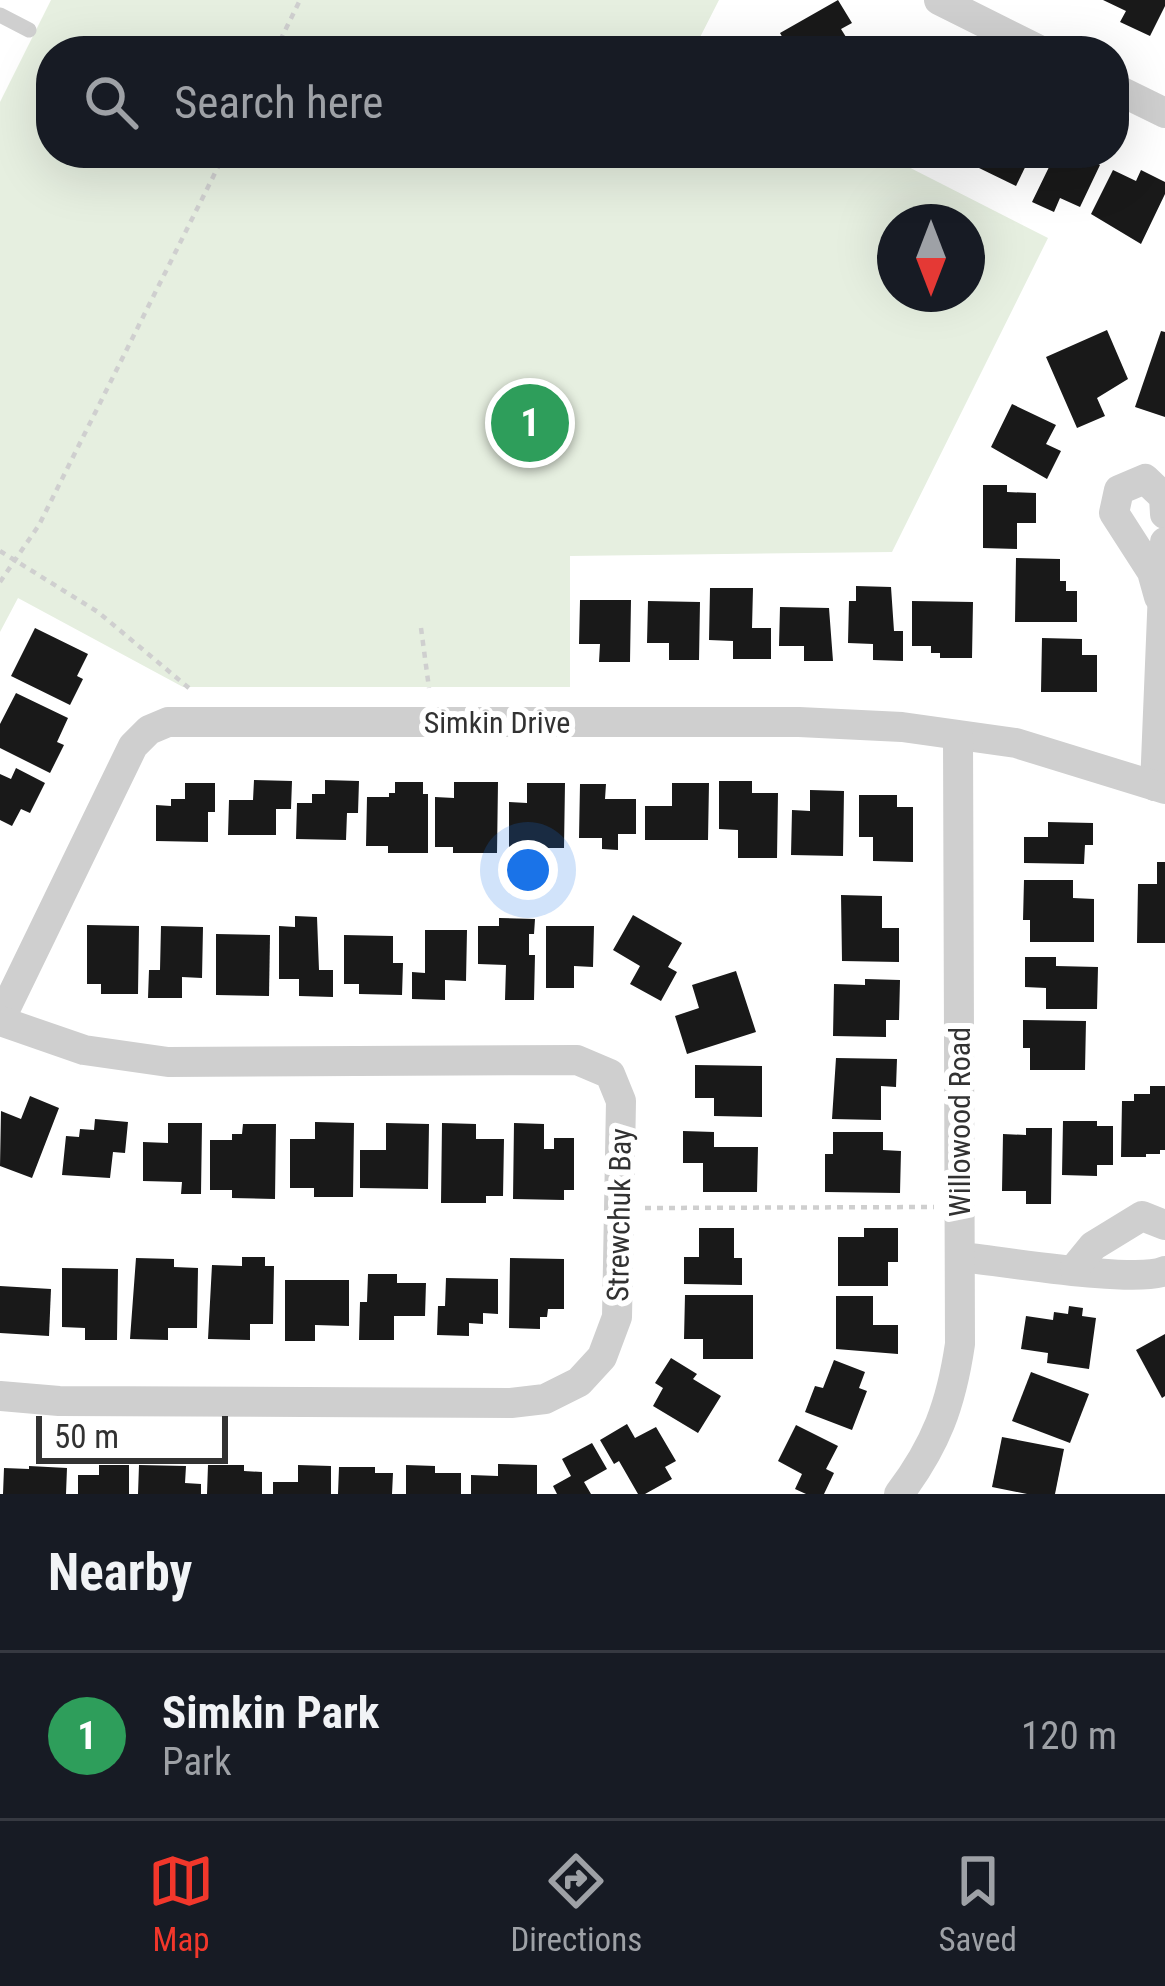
<!DOCTYPE html>
<html lang="en">
<head>
<meta charset="utf-8">
<style>
  body { margin:0; font-family:"Roboto Condensed",sans-serif; background:#242831; color:#f1f3f6 }
  .compass { position:absolute; left:877px; top:204px; width:108px; height:108px; border-radius:50%; background:#171b24; box-shadow:0 12px 48px #0002; rotate:180deg }
  .scale { position:absolute; left:36px; bottom:30px; width:192px; box-sizing:border-box; padding-left:12px; border:6px solid #323232; border-top:0; font-size:33px; line-height:42px; white-space:nowrap; color:#323232; -webkit-text-stroke:9px #fff; paint-order:stroke }
  .you { position:absolute; left:528px; top:870px; width:42px; height:42px; margin:-30px; border:9px solid #fff; border-radius:50%; background:#1a73e8; box-shadow:0 0 0 18px #1a73e833 }
  .badge { display:grid; place-items:center; width:78px; height:78px; border-radius:50%; background:#f2372b; color:#fff; font-size:39px; font-weight:700 }
  .pin { position:absolute; translate:-50% -50%; border:6px solid #fff; box-shadow:0 3px 12px #0006 }
  .list { margin:0; padding:0; list-style:none }
  h2 { display:flex; justify-content:space-between; align-items:center; height:156px; margin:0; padding:0 48px; font-size:51px }
  h2 small { font-size:39px; font-weight:400; color:#9ea1a6 }
  .list li { display:grid; grid-template-columns:78px 1fr auto; gap:36px; align-items:center; box-sizing:border-box; height:168px; padding:0 48px; border-top:3px solid #363941 }
  .list b { display:block; font-size:45px; white-space:nowrap }
  .list p { margin:0; font-size:39px; white-space:nowrap; color:#9ea1a6 }
  .list em { font-size:39px; font-style:normal; color:#9ea1a6 }
  .icon { flex:none; width:66px; height:66px; fill:none; stroke:currentColor; stroke-width:2; stroke-linecap:round; stroke-linejoin:round }
  .map { position:relative; flex:none; width:1165px; height:1494px; overflow:hidden }
  .search { position:absolute; background:#171b24; box-shadow:0 12px 48px #0002; left:36px; right:36px; top:36px; height:132px; display:flex; align-items:center; gap:30px; box-sizing:border-box; padding:0 42px; border-radius:48px; color:#9ea1a6; font-size:45px }
  .sheet { height:324px; background:#171b24 }
  nav { display:flex; justify-content:space-around; align-items:center; box-sizing:border-box; height:168px; border-top:3px solid #363941; background:#171b24; font-size:33px; color:#9ea1a6 }
  nav a { display:grid; justify-items:center; gap:6px }
  nav .on { color:#f2372b }
  .map>svg:first-child { display:block }
</style>
</head>
<body>
<div class="map">
<svg width="1165" height="1494" viewBox="0 0 1165 1494">
  <rect width="100%" height="100%" fill="#fff"/>
  <path fill="#e6efe0" fill-rule="evenodd" d="M51,0H719L693,51H51V153H881L1048,238L892,552L570,556V687H183L18,598L0,632V102ZM895,222H967V294H895Z"/>
  <g fill="#191919">
    <path d="M838,0L852,23L841,29L851,45L841,51H790L780,33Z"/>
    <path d="M1103,0H1165V6L1150,36L1120,22L1126,11Z"/>
    <path d="M987,153H1032L1016,186L979,168Z"/>
    <path d="M1050,153H1081L1100,165L1080,207L1060,198L1054,212L1032,202L1050,165L1045,163Z"/>
    <path d="M1113,170L1136,181L1141,170L1165,182V194L1141,244L1091,214Z"/>
    <path d="M1107,330L1128,379L1097,398L1105,416L1077,428L1046,357Z"/>
    <path d="M1161,331L1165,332V417L1135,407Z"/>
    <path d="M1012,404L1056,425L1046,444L1061,451L1047,479L991,447Z"/>
    <path d="M983,485H1007V492L1036,493V523H1017V549L983,548Z"/>
    <path d="M1016,558L1060,559V581H1066V591H1077V622H1015Z"/>
    <path d="M856,586L891,587L894,631H903V661L873,660V644L848,643L849,601H856Z"/>
    <path d="M710,588H753L752,628H771V659H733V641L709,640Z"/>
    <path d="M580,600H631L630,662H599L600,644H579Z"/>
    <path d="M648,601L700,602L699,660H669V643H647Z"/>
    <path d="M912,601L973,602L972,658H940V653H931V646H912Z"/>
    <path d="M780,607L829,608L833,661H804V646H779Z"/>
    <path d="M35,628L88,654L77,676L83,679L70,705L11,676Z"/>
    <path d="M1042,638L1082,639V655H1097V692H1041Z"/>
    <path d="M16,693L68,718L57,742L64,745L50,773L0,748V724Z"/>
    <path d="M16,768L45,783L30,813L21,809L12,826L0,820V774L11,779Z"/>
    <path d="M254,780L292,781L291,809H276V835H228L229,800H253Z"/>
    <path d="M325,780L359,781L358,813H347L346,840L296,839L297,803H312V794H325Z"/>
    <path d="M719,781H752V793H778L777,858H738V830L719,829Z"/>
    <path d="M395,782H423V794H428V853H388V846H366L367,797H389V793H395Z"/>
    <path d="M454,782H498L497,853H453V847H435V797L454,798Z"/>
    <path d="M185,783H215V812H208V842L156,841V805L171,806V799H185Z"/>
    <path d="M527,783H565L564,848H509V802L527,803Z"/>
    <path d="M672,783H709L708,840H645V806H672Z"/>
    <path d="M580,784H606L605,799H636V834H618V850L602,849V838H579Z"/>
    <path d="M810,790L844,791L843,856L791,855L792,810L810,811Z"/>
    <path d="M859,795H897V807H913V862L873,861V837H859Z"/>
    <path d="M1048,822L1093,823V845H1085L1084,864L1024,863V837H1048Z"/>
    <path d="M1157,862H1165V943H1137L1138,884H1157Z"/>
    <path d="M1024,880H1073V898L1094,899V942H1030V920H1023Z"/>
    <path d="M841,895L882,896V928H899V962L842,961Z"/>
    <path d="M633,915L682,943L668,967L677,972L661,1001L630,984L640,966L613,950Z"/>
    <path d="M295,916L317,917L319,970H333V997L299,996V979H279V926L295,927Z"/>
    <path d="M499,918L535,919L534,934H529V955H535L534,1000H505L506,965L478,964V926H499Z"/>
    <path d="M87,925L139,926L138,994H101V984H87Z"/>
    <path d="M161,926L203,927L202,978L182,977V998H148L149,970H160Z"/>
    <path d="M546,926H594L593,967L574,966V988H546Z"/>
    <path d="M425,930H467L466,981L445,980V1000L412,999V972L425,973Z"/>
    <path d="M216,934L270,935L269,996L216,995Z"/>
    <path d="M344,935L393,936V963H403L402,995L359,994V984H344Z"/>
    <path d="M1025,957H1056V966L1098,967L1097,1009H1046V988L1025,987Z"/>
    <path d="M736,971L756,1032L687,1054L675,1016L699,1008L692,985Z"/>
    <path d="M865,979L900,980L899,1020H886V1037L833,1036L834,984L865,985Z"/>
    <path d="M1023,1020L1086,1021L1085,1070H1030V1048H1023Z"/>
    <path d="M836,1058L897,1059L896,1087L881,1086V1120L832,1119Z"/>
    <path d="M695,1065L762,1066V1117L714,1116V1098H695Z"/>
    <path d="M1150,1086H1165V1150H1160V1154H1146V1157H1121L1122,1101H1134V1094H1150Z"/>
    <path d="M30,1096L59,1108L32,1178L0,1166L1,1111L21,1119Z"/>
    <path d="M95,1119L128,1122L125,1153L113,1152L110,1178L62,1175L66,1136L79,1137L80,1129L94,1130Z"/>
    <path d="M1063,1121H1097V1126H1113V1165H1097V1176L1062,1175Z"/>
    <path d="M315,1122L354,1123L353,1197H314V1188H290V1139H315Z"/>
    <path d="M168,1123H202L201,1194H181L182,1182L143,1181V1142L168,1143Z"/>
    <path d="M386,1123L429,1124L428,1189L360,1188V1150H386Z"/>
    <path d="M442,1123L476,1124V1139H504L503,1196H486V1203H441Z"/>
    <path d="M514,1123L544,1124V1149H554V1138H574V1190H564V1200L513,1199Z"/>
    <path d="M243,1124H276L275,1199L232,1198V1190H210V1140H232V1134H242Z"/>
    <path d="M1026,1128H1052L1051,1204H1026V1191H1002L1003,1134L1026,1135Z"/>
    <path d="M683,1131L714,1132V1147H758L757,1192H703V1163H683Z"/>
    <path d="M833,1132H883V1150L901,1151L900,1193L825,1192V1154H833Z"/>
    <path d="M699,1228H734V1258H742V1285L684,1284V1257H699Z"/>
    <path d="M864,1228H898V1262H888V1286H838V1237H864Z"/>
    <path d="M242,1257H265V1266H274L273,1324H250V1340L208,1339L212,1265L242,1266Z"/>
    <path d="M136,1258L174,1259V1267L198,1268L197,1328H168V1340L130,1339Z"/>
    <path d="M510,1258L564,1259V1309H548L547,1317H540V1329L509,1328Z"/>
    <path d="M62,1268L118,1269L117,1340H85V1328L62,1327Z"/>
    <path d="M368,1274H397V1283H426L425,1316H394V1340H359L360,1302H367Z"/>
    <path d="M446,1278L498,1279V1314L483,1313V1324L469,1323V1336L437,1335L438,1306H445Z"/>
    <path d="M285,1280H349V1326L315,1325V1341H285Z"/>
    <path d="M0,1286L51,1289L49,1336L0,1333Z"/>
    <path d="M685,1295H753V1359H703V1339H684Z"/>
    <path d="M836,1296H873V1325H898V1354L836,1349Z"/>
    <path d="M1069,1306L1083,1308L1082,1316L1096,1318L1089,1369L1047,1363L1048,1353L1021,1349L1026,1316L1053,1320L1054,1312L1068,1314Z"/>
    <path d="M1165,1334V1396L1162,1398L1136,1350Z"/>
    <path d="M671,1358L697,1374L693,1379L721,1396L698,1433L653,1406L663,1388L655,1383Z"/>
    <path d="M834,1360L865,1372L859,1388L867,1391L852,1430L805,1412L815,1386L823,1388Z"/>
    <path d="M1031,1372L1089,1394L1070,1443L1012,1421Z"/>
    <path d="M627,1424L635,1438L656,1427L676,1461L665,1467L672,1479L645,1494H638L619,1461L614,1464L600,1440Z"/>
    <path d="M796,1425L838,1446L826,1469L834,1473L824,1494H806L795,1489L802,1474L778,1461Z"/>
    <path d="M1002,1437L1064,1449L1055,1494H1027L992,1487Z"/>
    <path d="M592,1443L607,1469L584,1482L591,1494H557L553,1486L571,1476L562,1459Z"/>
    <path d="M498,1464L537,1465V1494H471V1475L498,1476Z"/>
    <path d="M99,1465H129V1494H78V1475H99Z"/>
    <path d="M139,1465L186,1466L185,1483L201,1484V1494H138Z"/>
    <path d="M208,1465H244V1471L262,1472V1494H207Z"/>
    <path d="M298,1465L331,1466V1494H273V1482H298Z"/>
    <path d="M406,1465L435,1466V1473H461V1494H406Z"/>
    <path d="M29,1466L67,1468L66,1494H3L4,1468L29,1469Z"/>
    <path d="M339,1467H375V1473H393L392,1494H338Z"/>
  </g>
  <g fill="none" stroke-linecap="round" stroke-linejoin="round">
    <g stroke="#cfcfcf" stroke-width="4.5" stroke-dasharray="6 6" stroke-linecap="butt">
      <path d="M275,51L300,0"/>
      <path d="M0,551L98,612L190,689"/>
      <path d="M0,582L39,525L225,153"/>
      <path d="M421,628L429,688"/>
      <path d="M645,1208L934,1207"/>
    </g>
    <path stroke="#cfcfcf" stroke-width="15" d="M0,15L29,30"/>
    <g stroke="#cfcfcf" stroke-width="30">
      <path d="M939,0L1041,51"/>
      <path d="M1114,88L1165,113"/>
      <path d="M1159,597L1152,572L1114,513L1119,490L1145,479L1164,497L1165,514"/>
      <path d="M1155,786L1165,542"/>
      <path d="M0,1020L133,746L149,730L168,722H799L902,727L1016,743L1165,789"/>
      <path d="M0,1021L84,1050L168,1062L577,1060L610,1074L621,1101L617,1317L602,1357L579,1382L545,1399L511,1403L59,1401L0,1396"/>
      <path d="M961,1257C1002,1261 1136,1284 1165,1271"/>
      <path d="M1075,1268L1093,1246L1142,1216L1165,1225"/>
      <path d="M899,1494C936,1445 951,1405 960,1344L958,736"/>
    </g>
  </g>
  <g text-anchor="middle" dominant-baseline="central" stroke-width="12" stroke-linejoin="round" paint-order="stroke">
    <g font-size="30" fill="#323232" stroke="#fff">
      <text x="497" y="722">Simkin Drive</text>
      <text transform="translate(959 1122) rotate(-90)">Willowood Road</text>
      <text transform="translate(619 1215) rotate(-89)">Strewchuk Bay</text>
    </g>
  </g>
</svg>
<svg class="compass" viewBox="-18 -18 36 36"><path d="M0-13l5 13h-10z" fill="#e53935"/><path d="M0 13l5-13h-10z" fill="#9ea1a6"/></svg>
<div class="scale">50 m</div>
<div class="you"></div>
<div class="pin badge" style="left:530px;top:423px;background:#2e9e5b">1</div>
<div class="search"><svg class="icon" aria-label="search" viewBox="0 0 24 24"><circle cx="10" cy="10" r="6"/><path d="M15 15l6 6"/></svg>Search here</div>
</div>
<section class="sheet">
<h2>Nearby<small></small></h2>
<ul class="list">
<li><span class="badge" style="background:#2e9e5b">1</span><div><b>Simkin Park</b><p>Park</p></div><em>120 m</em></li>
</ul>
</section>
<nav>
<a class="on"><svg class="icon" aria-label="map" viewBox="0 0 24 24"><path d="M3 6l6-2 6 2 6-2v14l-6 2-6-2-6 2zM9 4v14M15 6v14"/></svg>Map</a>
<a><svg class="icon" aria-label="directions" viewBox="0 0 24 24"><path d="M12 3l9 9-9 9-9-9zM9 14v-3h6M13 9l2 2-2 2"/></svg>Directions</a>
<a><svg class="icon" aria-label="saved" viewBox="0 0 24 24"><path d="M7 4h10v16l-5-4-5 4z"/></svg>Saved</a>
</nav>
</body>
</html>
